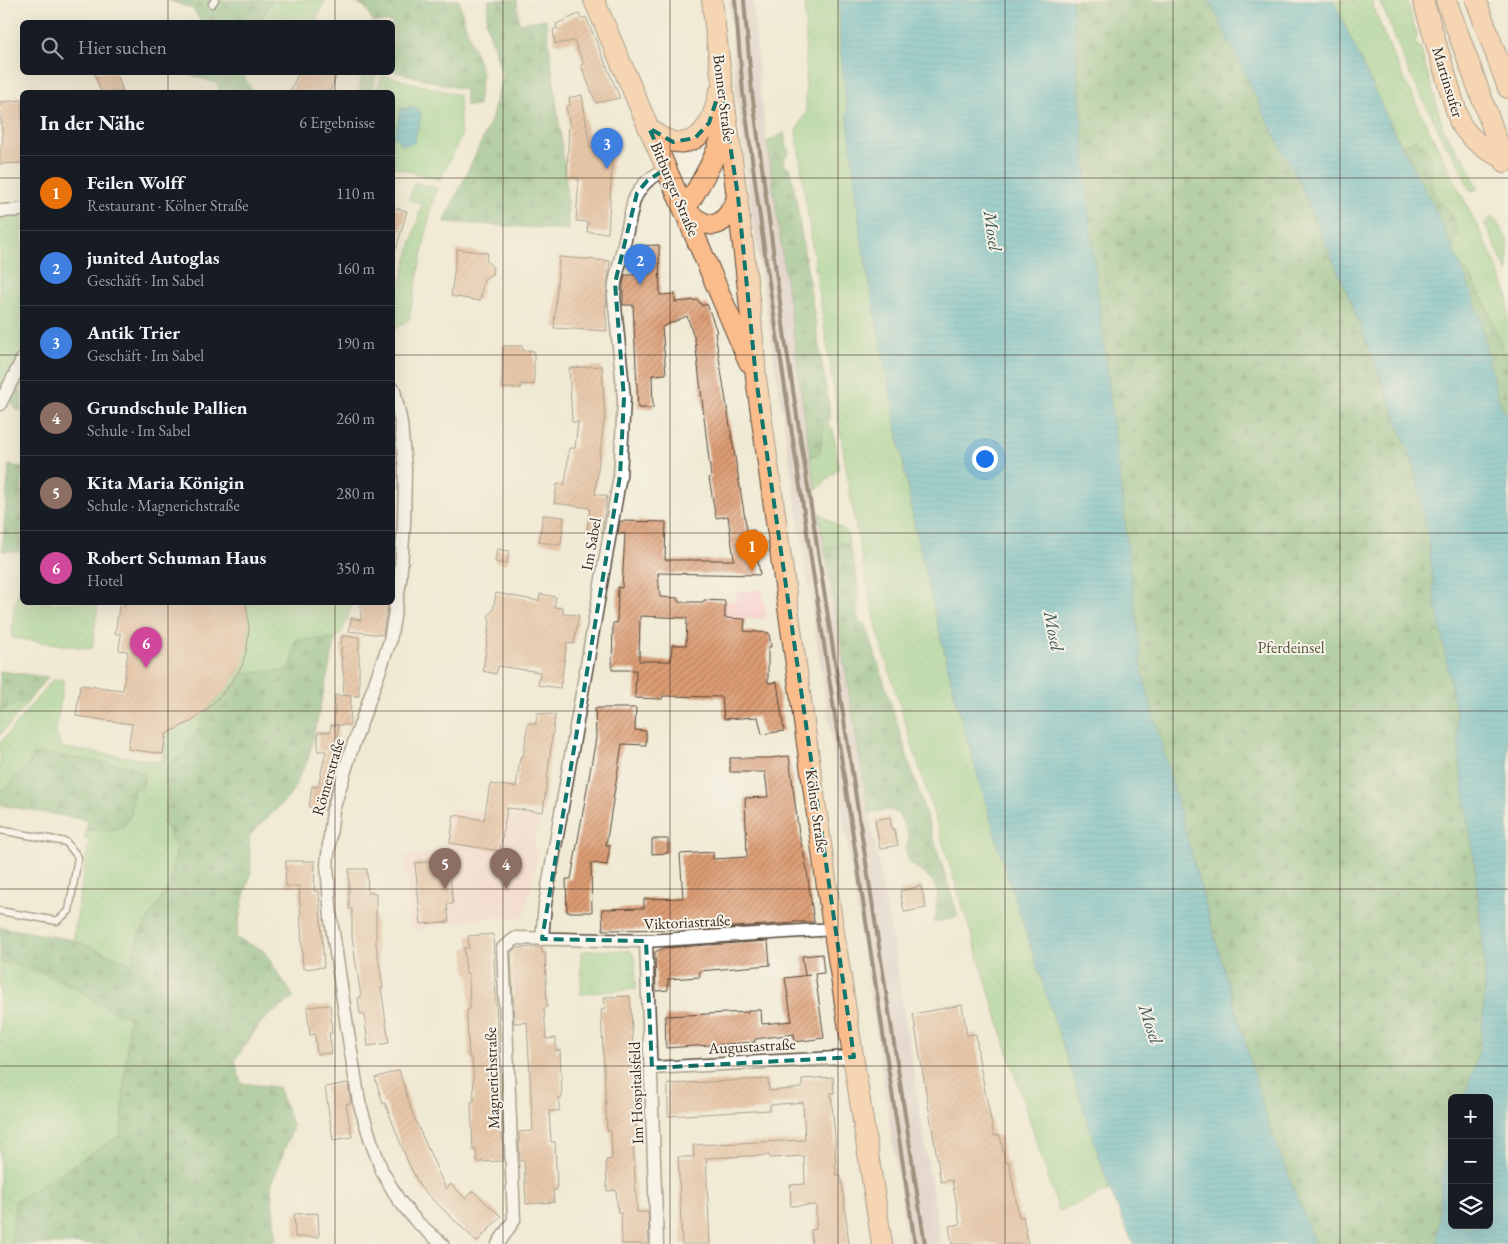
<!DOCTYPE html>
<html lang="de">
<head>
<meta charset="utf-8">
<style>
  body { margin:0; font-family:"EB Garamond",serif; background:#20242c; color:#f1f3f6 }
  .controls { position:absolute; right:15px; bottom:15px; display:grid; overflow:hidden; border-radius:8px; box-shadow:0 5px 20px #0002 }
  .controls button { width:45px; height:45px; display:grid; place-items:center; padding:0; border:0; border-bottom:1px solid #363941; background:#171b24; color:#f1f3f6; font:25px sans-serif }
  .you { position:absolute; left:984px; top:458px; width:18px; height:18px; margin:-12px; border:4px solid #fff; border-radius:50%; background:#1a73e8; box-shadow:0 0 0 8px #1a73e833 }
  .badge { display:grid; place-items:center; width:32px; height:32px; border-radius:50%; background:#d1495b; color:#fff; font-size:16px; font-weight:700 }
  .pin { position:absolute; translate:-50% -41px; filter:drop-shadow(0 1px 2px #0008) }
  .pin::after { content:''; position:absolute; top:26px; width:18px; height:15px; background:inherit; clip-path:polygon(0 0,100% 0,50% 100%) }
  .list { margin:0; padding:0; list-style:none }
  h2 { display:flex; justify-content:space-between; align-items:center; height:65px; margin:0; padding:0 20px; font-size:21px }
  h2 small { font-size:16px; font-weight:400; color:#9ea1a6 }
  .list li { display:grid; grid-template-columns:32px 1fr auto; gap:15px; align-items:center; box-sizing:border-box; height:75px; padding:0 20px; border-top:1px solid #363941 }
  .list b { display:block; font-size:19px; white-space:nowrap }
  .list p { margin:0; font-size:16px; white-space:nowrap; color:#9ea1a6 }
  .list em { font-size:16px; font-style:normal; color:#9ea1a6 }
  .icon { flex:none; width:28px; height:28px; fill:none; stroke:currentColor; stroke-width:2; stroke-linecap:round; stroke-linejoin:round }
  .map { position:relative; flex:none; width:1508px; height:1244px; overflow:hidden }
  .search { position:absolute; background:#171b24; box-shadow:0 5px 20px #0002; left:20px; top:20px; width:375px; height:55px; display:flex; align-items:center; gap:12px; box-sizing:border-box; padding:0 18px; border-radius:8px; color:#9ea1a6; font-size:19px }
  .panel { position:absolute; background:#171b24; box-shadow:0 5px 20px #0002; left:20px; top:90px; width:375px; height:515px; border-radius:8px }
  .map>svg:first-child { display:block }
</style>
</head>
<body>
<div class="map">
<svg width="1508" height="1244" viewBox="0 0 1508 1244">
  <defs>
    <pattern id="grass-dots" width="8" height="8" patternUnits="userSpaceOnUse" patternTransform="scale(1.25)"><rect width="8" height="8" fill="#8bcc83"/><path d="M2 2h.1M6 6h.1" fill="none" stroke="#79af71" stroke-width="1.8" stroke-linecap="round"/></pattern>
    <pattern id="forest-firs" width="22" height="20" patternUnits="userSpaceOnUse" patternTransform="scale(1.25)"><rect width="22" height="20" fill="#70b071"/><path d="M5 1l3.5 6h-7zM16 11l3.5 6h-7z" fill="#5d8f5c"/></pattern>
    <pattern id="park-crowns" width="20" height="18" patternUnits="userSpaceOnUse" patternTransform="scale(1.25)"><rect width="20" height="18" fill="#8bcc83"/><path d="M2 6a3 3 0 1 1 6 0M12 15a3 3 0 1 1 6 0" fill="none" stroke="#79af71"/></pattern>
    <pattern id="water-rules" width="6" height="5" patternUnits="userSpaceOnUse" patternTransform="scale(1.25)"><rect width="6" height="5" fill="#41adc0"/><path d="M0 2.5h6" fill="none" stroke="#388d9b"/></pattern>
    <pattern id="building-hatch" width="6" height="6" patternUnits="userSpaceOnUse" patternTransform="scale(1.25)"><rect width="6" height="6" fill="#dd9d74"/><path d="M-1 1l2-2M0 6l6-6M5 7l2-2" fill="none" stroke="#b4805f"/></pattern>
  </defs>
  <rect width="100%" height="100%" fill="#f7f3e8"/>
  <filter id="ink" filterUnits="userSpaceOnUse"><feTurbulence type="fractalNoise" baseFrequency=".02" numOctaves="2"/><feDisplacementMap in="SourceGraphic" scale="10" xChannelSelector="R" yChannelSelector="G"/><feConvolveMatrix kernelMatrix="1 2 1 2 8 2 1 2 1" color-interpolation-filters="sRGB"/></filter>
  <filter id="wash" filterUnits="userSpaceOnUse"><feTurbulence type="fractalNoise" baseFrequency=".0096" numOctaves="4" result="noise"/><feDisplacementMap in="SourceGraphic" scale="20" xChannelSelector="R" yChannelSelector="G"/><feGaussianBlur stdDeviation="1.12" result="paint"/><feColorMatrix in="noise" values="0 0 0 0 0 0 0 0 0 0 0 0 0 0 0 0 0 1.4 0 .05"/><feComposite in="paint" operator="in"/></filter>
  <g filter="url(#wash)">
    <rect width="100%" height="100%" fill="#f0ead4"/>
    <g fill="#f7d0cb">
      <path d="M762,589L767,619L725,618V601H734L737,597L735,593Z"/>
      <path d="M450,809L539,819L533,848L539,850L524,918H484L412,931L404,856L444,850Z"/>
    </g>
    <path fill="#d2bec2" d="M729,0H753L760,91L807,439L875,844L892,937L941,1244H908L748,187L736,94Z"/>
    <g fill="url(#grass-dots)" stroke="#637b50">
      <path d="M271,0H325L315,22H260Z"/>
      <path d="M805,0H839L840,45L861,238L916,533L955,697L1002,859L1110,1190L1059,1211L1020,1091L883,651C862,574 850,495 838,417C823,322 809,227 796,131L806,112Z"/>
      <path d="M1333,0H1371L1384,35L1405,81L1495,262L1508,296V361L1485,303L1468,272L1461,268L1453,249L1457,234L1443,204L1437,202L1431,186L1432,165L1408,142L1402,146L1358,58Z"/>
      <path d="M1380,0H1407L1417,36L1415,43L1420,47L1444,130L1460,156H1463L1478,188L1476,190H1470L1455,158L1441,137L1436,124L1409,73Z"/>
      <path d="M414,183L437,188L431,209L409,319L393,331V281L401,282L422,204L409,200Z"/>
      <path d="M22,210V360L0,404V211Z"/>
      <path d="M1493,215L1508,241V274L1485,224Z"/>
      <path d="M829,408L831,418L827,424L833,429L839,468L816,490L810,457L820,452L824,423Z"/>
      <path d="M819,513L847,532L849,544L842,543L825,550Z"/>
      <path d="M22,580V602L98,603L92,649L12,638L14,606Z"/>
      <path d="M245,603H353L342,632L336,638L296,640L290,670L246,674L201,719L196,734L189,742L185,753L170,763L165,778L168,792L164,823L177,849L169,886L138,935L132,964L73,940L89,840L84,839L86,830H113L132,805L134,788C109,777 58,751 33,755L28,766L16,776L10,785L0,791V743L53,679L64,680L56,729L57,738L64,748L162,762L167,725C175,724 186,723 194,720C203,715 210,706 217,699C247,670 252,642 245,603Z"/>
      <path d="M29,700V701L0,735V712L12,705Z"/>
      <path d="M0,962C11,965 23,967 34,970C67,980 98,1003 129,1018L121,1135L16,1201L11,1244H0Z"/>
    </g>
    <g fill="url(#forest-firs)" stroke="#566d48">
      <path d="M168,0H271L260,22H201L193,9Z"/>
      <path d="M349,0H459L465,24L482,72L478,106H466L465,90L393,71L392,22H373L365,7Z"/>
      <path d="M489,0H517L519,23L546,19L566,178L568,230L444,222L491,121L502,74L486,22Z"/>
      <path d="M1072,0H1209L1275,136L1300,184L1349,297L1413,462L1428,539L1434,593L1456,712L1461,773L1475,866L1485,967L1484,1008L1480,1049L1464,1098H1452V1135L1449,1143L1437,1244H1315L1268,1122L1202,893L1143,676L1091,234Z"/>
      <path d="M182,72L245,73L244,77L253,92H219L218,84Z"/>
      <path d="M363,72L378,73H376L372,92H360L359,85Z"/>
      <path d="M784,133L789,153L784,159L785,164L790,169L794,187L829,408L824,423L820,453L810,457L767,142Z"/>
      <path d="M1415,139L1424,146L1432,165L1431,186L1437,202C1449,206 1458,221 1457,234C1457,238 1454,244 1453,249L1431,201L1402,146Z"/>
      <path d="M1461,268L1468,272L1485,303L1508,361V423L1496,391L1479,314Z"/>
      <path d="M22,372V410H16L11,403L10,397Z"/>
      <path d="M9,465L22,467V552L2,551Z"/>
      <path d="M842,543L849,544C853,559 857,575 859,591C860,602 854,607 859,622L866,625L958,916L934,923L938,894L932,880L909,862L905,849L909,841L906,828L898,814L890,810L869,813L825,550Z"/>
      <path d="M336,638L308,760L289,797L249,836L251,873L243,900L236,938L263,950L294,997L262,1021L235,1060L241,1083L278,1087L293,1127L271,1186L276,1238L271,1244H11L16,1201L121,1135L129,1018L101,1005L78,989L36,970L0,962V927L73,940L132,964L138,935L169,886L177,849L164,823L168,792L165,778L169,764L185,753L189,742L196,734L201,719L246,673L290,670L296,640Z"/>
      <path d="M0,671L48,677L29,700L12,705L0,712Z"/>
      <path d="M43,754L130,766L145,775L143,788H134L131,815L124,826L113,830H86L87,820L0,805V791L10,785C13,776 22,774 27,767C30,764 32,759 33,755Z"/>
    </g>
    <path fill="url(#park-crowns)" stroke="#637b50" d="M593,950L631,951L635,958L636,989L581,994V952Z"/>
    <path fill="#8bcc83" stroke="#637b50" d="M382,75L459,95L461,137L440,180L393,167L392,92H377Z"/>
    <g fill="url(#water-rules)" stroke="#3e6c6f">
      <path d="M839,0H1072L1091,234L1143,676L1202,893L1268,1122L1315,1244H1133L1110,1190L1002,859L955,697L916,533L861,238L840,45Z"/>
      <path d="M1209,0H1333L1395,134L1431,201L1465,276L1479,314L1496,391L1508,423V1244H1437L1442,1172L1452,1135V1225H1489V1098H1464L1480,1049L1484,1008L1485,967L1475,866L1461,773L1456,712L1434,593L1428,539L1413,462L1349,297L1300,184L1275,136Z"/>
      <path d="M411,106L417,108L419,113H422L414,143L402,145L399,143L398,139L394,138L401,108L405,109Z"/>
    </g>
    <g id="blocks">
      <g fill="url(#building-hatch)" fill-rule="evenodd">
        <path d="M579,14L581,19L586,17L620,98L596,103L581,65L584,64L574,41L555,44L553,30L557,28L556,24Z"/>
        <path d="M94,72H116L123,92H101Z"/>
        <path d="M299,72H338L330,92H290Z"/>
        <path d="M582,95L590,148L613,149L608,233L587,232L588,222L576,221L579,178L567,177L569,122L566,106H570L569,98Z"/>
        <path d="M22,100V163L0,164V145H3L0,102Z"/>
        <path d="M392,207L407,211L396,249L392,248Z"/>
        <path d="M659,245L660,295L675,294V302L698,300L702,306L707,304L717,332L715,333L747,531L754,530L760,575L658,573L660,597L678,598V602H703L704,600L725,601V618L745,619L744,631L769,633L771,647H768V683L777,682L784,731L762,734L758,717L724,719L722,697L663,696L662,699L635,698L636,670H612L613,623H617L618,587L622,588L625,534L618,533L620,521L666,522L665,560H734L728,516L716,518L709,478L711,477L695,340L687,316L662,327L666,374L652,375L653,408H638L633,305H623V284L625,275H636L635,246ZM640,616L687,618L686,645H672L671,661H639Z"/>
        <path d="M457,249L488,253L486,260L493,267L492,274L484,279L480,301L451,296Z"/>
        <path d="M559,257L610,261L606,296L607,306H605L607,331L554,328Z"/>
        <path d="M503,346H522V350L534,351V385L521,384V388H502Z"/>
        <path d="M602,366L605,420H604L595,494L607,496L602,531L587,529L590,508L554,503L557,484L564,485L566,478L569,448H575L578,422H572L569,368Z"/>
        <path d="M543,515L564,517L561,545L539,542Z"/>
        <path d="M497,549L509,551L507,564L495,562Z"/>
        <path d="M496,593L539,601L540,594L556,597L554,607L563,608V614L579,615L574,644L567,643L560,688L538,685L540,672L498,666L496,674L483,671L490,620L488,616L493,610Z"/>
        <path d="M126,602H246L249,628L247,648L242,666L226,690L205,711L192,721L166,734L163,754L128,749L132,724L76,716L80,685L123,690L128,651L119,650L121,634H115L119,606L125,607Z"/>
        <path d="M361,602H388L383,635L349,631L351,618L361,620Z"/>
        <path d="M342,636L359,637V696L343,695L344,678L341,654Z"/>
        <path d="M335,695L351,696L350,725H334Z"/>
        <path d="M595,708H636L635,730L646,731V745L622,744L606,845H610L607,865L591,863L592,912H567L566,879H571L585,800L596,738Z"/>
        <path d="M537,713L555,715L543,812L507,808L500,851L450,843L454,815L484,820L490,784L516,787L520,757H523L528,723L536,724Z"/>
        <path d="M331,725H338L337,757L338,758L335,777L325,810L309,807L312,786L318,787L326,751H318V732H330Z"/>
        <path d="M789,756L799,834L806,864L814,922H793V923L705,929L603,930L602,909L644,908V899L683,898L680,854L713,852V859L747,857L745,798L768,797L765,772H730V758H770Z"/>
        <path d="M890,817L892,830L894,829L898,845L880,849L875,820Z"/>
        <path d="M652,839H668V853L652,854Z"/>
        <path d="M443,860L445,878L450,877L453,904H447L449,922L421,924L415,863Z"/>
        <path d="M286,861H315L314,891H319L324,967L303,969L299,886H285Z"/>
        <path d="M349,869H367L368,893H376V943L383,988H381L389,1043L368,1046L364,1013L360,1014L358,998L361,997L352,937V909H349Z"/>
        <path d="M921,886L926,908L904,912L900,891Z"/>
        <path d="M493,934L503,1161L477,1162L476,1150H473L471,1102L474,1101L473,1070L472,1058H469L467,1017V1010L470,1009L469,974H466L464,948H469L468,936Z"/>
        <path d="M768,941L770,965L699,971L700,977L668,979V990L656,991L655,952L664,948Z"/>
        <path d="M541,947L542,953H545L547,1007L544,1008L546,1039L556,1038V1051L560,1050L562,1098H559V1111H549L551,1142H555L557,1190H553L554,1202L526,1204L524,1160L520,1161L519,1132L533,1131L527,1022L514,1023L511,952L516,948Z"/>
        <path d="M822,954L824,973L815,974L824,1038L795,1042L794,1034L755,1039V1042L666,1048L665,1016L748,1012V1010H761L762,1024L792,1021L785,978L810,975H805L802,956Z"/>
        <path d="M630,996L636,1093L634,1094L637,1142H633L637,1212H648L649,1244H622L621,1213H618L616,1190L607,1191L606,1160L612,1159L611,1131H607L601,1010L605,1009L604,997Z"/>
        <path d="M330,1005L332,1033H329L332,1053L317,1054L315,1034L310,1035L307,1007Z"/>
        <path d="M962,1005L967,1035L976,1034L979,1060L994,1136L1000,1135L1005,1162H1009L1019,1217L1023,1216L1028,1244H952L949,1226L960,1224L956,1201L952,1180L941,1182L913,1014Z"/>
        <path d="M399,1070L413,1115L446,1189L451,1184L466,1199L473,1191L501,1216L477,1242L420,1187L407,1160L385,1103L383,1104L375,1078Z"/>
        <path d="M833,1077L834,1093H831L835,1138L836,1175H841L849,1244H812L811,1230L816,1229V1205L791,1206L790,1185L805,1184L804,1156L770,1158V1155L706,1158L710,1244H682L678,1157H694L693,1145L805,1140L803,1102L770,1105V1110L668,1116V1084L768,1079L769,1091L802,1088V1079Z"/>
        <path d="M348,1083L351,1103L346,1104L352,1137L333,1140L325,1087Z"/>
        <path d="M318,1213L319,1237H295L294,1214Z"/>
      </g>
    </g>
  </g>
  <g filter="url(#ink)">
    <use href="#blocks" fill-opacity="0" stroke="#564739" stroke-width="1"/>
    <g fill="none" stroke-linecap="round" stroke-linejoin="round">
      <defs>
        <g id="service">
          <path d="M212,4L215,0"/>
          <path d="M0,830L66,842L78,857L69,911L57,921L0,911"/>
        </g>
        <g id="minor">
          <path d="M0,211L22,210"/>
          <path d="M392,389L394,390L401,423L405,469L404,524L400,581L390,641L350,754L333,810L327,864L331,919L348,1033L359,1102L371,1141L382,1171L398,1199L416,1221L442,1244"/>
          <path d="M0,404L22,360"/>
          <path d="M542,939L545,904L620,476L624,398L614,296L615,283L634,200C641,184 651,176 667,170"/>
          <path d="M646,941L657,1244"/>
          <path d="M652,1068L854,1057"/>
          <path d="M498,1244L514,1220L503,948L516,938L646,941L834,929"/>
        </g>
        <g id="primary">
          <path d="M594,0L749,362"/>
          <path d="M712,0C726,126 747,251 756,378L827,887L882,1244"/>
          <path d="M1423,0L1460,123C1472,141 1487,153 1508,159"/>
          <path d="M1446,0L1505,162"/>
          <path d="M1476,0L1508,88"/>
          <path d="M649,128C667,145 692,150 707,126C714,117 716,103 719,93"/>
          <path d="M685,210C700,183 719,156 724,124"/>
          <path d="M685,210C712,234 724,228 738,196"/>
        </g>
      </defs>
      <use href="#service" stroke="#564739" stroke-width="9"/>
      <use href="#minor" stroke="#564739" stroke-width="15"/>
      <use href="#primary" stroke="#564739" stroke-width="22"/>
      <use href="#service" stroke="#fff" stroke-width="6"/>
      <use href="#minor" stroke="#fff" stroke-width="12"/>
      <use href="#primary" stroke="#fabc8b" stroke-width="20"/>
      <g stroke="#3b2a1e" stroke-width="4">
        <path d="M735,0L743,93L767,269L915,1244"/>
        <path d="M744,0L752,92L784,332L925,1244"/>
      </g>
    </g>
  </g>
  <path d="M0 0H1508V1244H0ZM721,86L738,196L756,378L854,1057L652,1068L646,941L542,939L620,476L624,398L615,283L637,193L647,181L667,168L649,128L673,142L695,138L709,123Z" fill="#f0ead4" fill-opacity=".55" fill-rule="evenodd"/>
  <path fill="none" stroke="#0f766e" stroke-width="4" stroke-dasharray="10 6" stroke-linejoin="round" d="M721,86L738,196L756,378L854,1057L652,1068L646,941L542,939L620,476L624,398L615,283L637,193L647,181L667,168L649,128L673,142L695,138L709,123Z"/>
  <path fill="none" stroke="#3b2a1e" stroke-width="1" stroke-opacity="0.55" d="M168,0V22M335,0V22M503,0V1244M670,0V1244M838,0V1244M1005,0V1244M1173,0V1244M1340,0V1244M168,72V92M335,72V92M0,178H22M392,178H1508M0,355H22M392,355H1508M0,533H22M392,533H1508M168,602V1244M335,602V1244M0,711H1508M0,889H1508M0,1066H1508"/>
  <g text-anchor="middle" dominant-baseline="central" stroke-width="4" stroke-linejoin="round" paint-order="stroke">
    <g font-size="16" fill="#3b2a1e" stroke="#f7f3e8">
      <text transform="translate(1448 82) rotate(73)">Martinsufer</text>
      <text transform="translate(724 98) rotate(83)">Bonner Straße</text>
      <text transform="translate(675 189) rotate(67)">Bitburger Straße</text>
      <text transform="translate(591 544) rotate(-80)">Im Sabel</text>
      <text transform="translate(328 777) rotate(-74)">Römerstraße</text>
      <text transform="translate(817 811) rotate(82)">Kölner Straße</text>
      <text transform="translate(687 922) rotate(-3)">Viktoriastraße</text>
      <text transform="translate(752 1046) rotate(-3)">Augustastraße</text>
      <text transform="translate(492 1078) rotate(-92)">Magnerichstraße</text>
      <text transform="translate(636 1093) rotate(-92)">Im Hospitalsfeld</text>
    </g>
    <g font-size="16" fill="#4f5237" stroke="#f7f3e8">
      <text x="1291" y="647">Pferdeinsel</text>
    </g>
    <g font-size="18" font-style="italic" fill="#3d5857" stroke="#f7f3e8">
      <text transform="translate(993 231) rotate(82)">Mosel</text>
      <text transform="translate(1054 631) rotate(79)">Mosel</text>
      <text transform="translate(1151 1024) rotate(72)">Mosel</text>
    </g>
  </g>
</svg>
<div class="controls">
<button>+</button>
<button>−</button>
<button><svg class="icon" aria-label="layers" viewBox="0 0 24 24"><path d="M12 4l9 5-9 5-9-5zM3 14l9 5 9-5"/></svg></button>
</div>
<div class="you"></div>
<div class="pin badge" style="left:752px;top:571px;background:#e8710a">1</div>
<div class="pin badge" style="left:640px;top:285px;background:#3f7fe0">2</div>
<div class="pin badge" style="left:607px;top:169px;background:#3f7fe0">3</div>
<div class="pin badge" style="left:506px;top:889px;background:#8d6e63">4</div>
<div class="pin badge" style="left:445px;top:889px;background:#8d6e63">5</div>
<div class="pin badge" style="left:146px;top:668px;background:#d1479c">6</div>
<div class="search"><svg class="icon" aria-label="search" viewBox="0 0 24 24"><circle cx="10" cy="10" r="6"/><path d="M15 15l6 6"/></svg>Hier suchen</div>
<section class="panel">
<h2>In der Nähe<small>6 Ergebnisse</small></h2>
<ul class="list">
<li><span class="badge" style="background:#e8710a">1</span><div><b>Feilen Wolff</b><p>Restaurant · Kölner Straße</p></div><em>110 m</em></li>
<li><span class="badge" style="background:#3f7fe0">2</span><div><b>junited Autoglas</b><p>Geschäft · Im Sabel</p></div><em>160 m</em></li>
<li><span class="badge" style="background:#3f7fe0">3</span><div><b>Antik Trier</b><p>Geschäft · Im Sabel</p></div><em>190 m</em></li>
<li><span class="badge" style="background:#8d6e63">4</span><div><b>Grundschule Pallien</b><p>Schule · Im Sabel</p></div><em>260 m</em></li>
<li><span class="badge" style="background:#8d6e63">5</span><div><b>Kita Maria Königin</b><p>Schule · Magnerichstraße</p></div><em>280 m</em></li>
<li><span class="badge" style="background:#d1479c">6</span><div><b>Robert Schuman Haus</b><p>Hotel</p></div><em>350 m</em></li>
</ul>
</section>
</div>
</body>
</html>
